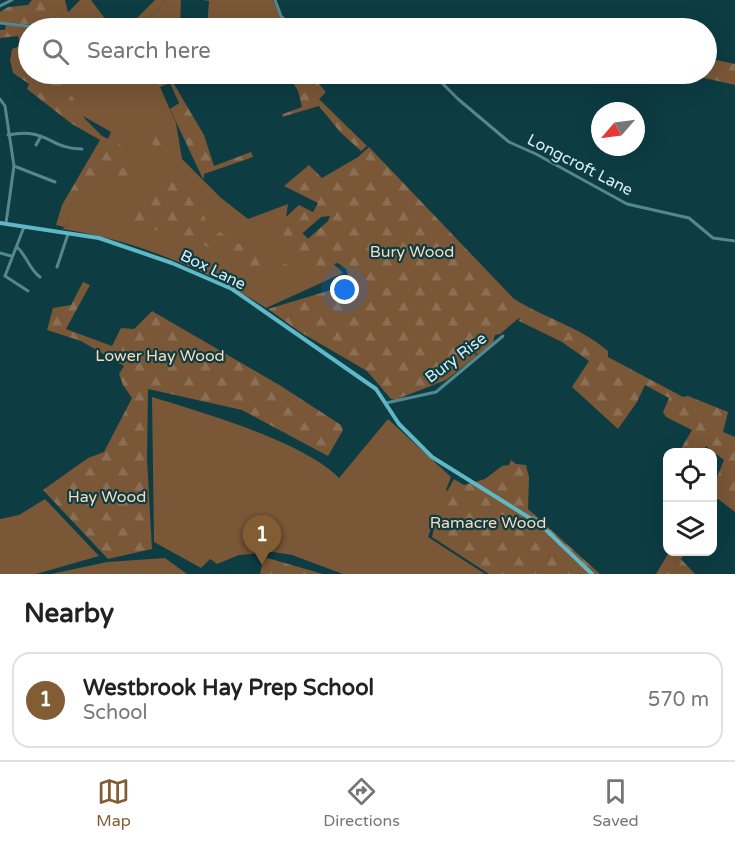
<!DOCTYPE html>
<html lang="en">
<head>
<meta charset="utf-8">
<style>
  body { margin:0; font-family:"Varela Round",sans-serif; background:#f2f2f2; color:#222 }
  .controls { position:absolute; right:18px; bottom:18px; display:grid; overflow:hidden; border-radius:12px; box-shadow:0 6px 24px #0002 }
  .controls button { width:54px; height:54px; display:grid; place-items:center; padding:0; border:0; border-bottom:2px solid #e0e0e0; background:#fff; color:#222; font:30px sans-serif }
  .compass { position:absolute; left:591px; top:102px; width:54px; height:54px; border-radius:50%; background:#fff; box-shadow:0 6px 24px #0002; rotate:242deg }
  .you { position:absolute; left:345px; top:290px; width:21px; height:21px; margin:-15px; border:4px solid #fff; border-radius:50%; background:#1a73e8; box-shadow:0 0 0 9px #1a73e833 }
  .badge { display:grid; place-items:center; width:39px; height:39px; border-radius:50%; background:#825c33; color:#fff; font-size:20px; font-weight:700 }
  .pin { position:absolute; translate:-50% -50px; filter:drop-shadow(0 2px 3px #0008) }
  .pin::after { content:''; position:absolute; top:32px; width:21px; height:18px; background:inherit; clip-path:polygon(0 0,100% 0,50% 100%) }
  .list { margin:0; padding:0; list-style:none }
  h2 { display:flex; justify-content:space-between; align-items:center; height:78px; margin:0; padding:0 24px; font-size:26px }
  h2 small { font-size:20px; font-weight:400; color:#767676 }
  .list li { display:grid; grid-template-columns:39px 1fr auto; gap:18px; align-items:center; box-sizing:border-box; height:96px; margin:0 12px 12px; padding:0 12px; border:2px solid #e0e0e0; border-radius:18px }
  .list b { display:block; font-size:22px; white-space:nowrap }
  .list p { margin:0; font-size:20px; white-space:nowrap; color:#767676 }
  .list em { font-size:20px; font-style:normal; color:#767676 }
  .icon { flex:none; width:33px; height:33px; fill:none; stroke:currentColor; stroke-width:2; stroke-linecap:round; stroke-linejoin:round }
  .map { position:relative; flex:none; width:735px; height:574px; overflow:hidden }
  .search { position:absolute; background:#fff; box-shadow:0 6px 24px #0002; left:18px; right:18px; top:18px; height:66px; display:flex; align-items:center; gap:15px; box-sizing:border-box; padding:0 21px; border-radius:33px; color:#767676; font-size:22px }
  .sheet { height:186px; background:#fff }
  nav { display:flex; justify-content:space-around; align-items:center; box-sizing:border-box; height:84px; border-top:2px solid #e0e0e0; background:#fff; font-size:16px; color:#767676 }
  nav a { display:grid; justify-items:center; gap:3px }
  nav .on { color:#825c33 }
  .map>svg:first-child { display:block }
</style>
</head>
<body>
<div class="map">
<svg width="735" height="574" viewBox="0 0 735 574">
  <defs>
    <pattern id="forest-firs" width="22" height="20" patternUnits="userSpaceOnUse" patternTransform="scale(1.5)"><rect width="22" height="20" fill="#795737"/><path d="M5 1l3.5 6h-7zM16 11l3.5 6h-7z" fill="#8b6f54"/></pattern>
  </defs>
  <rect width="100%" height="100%" fill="#0d3c43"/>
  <g fill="#795737">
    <path d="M80,0H91L112,28H53Z"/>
    <path d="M166,0H181L180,28H140Z"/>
    <path d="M203,0H273L283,22L290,28H207L209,1Z"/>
    <path d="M19,64L28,74H151L160,87L176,123L182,159L220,197L248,219L288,204L286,217L343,273L266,308C206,269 134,240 63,229L89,181L111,132L34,88Z"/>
    <path d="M152,397C201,412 305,442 339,478L388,419L451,477L428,537L485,574H343L292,555L273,552L239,555L217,564L210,559L201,568L154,542Z"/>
    <path d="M45,499L99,556L36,574H0V519L19,515Z"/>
    <path d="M165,558L187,574H51L107,562Z"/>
  </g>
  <g fill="url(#forest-firs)">
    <path d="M32,0H65L72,28L0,22V12L8,7L28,5Z"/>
    <path d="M155,0H166L140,28H127Z"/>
    <path d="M6,24L44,28H28V74H64L66,85L85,119L102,136L120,144L136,167L135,174L118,183L91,179L64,227L56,225L62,205L100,140L72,124L27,89L29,84L13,73L10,60L12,49L20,46L18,36L0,38V30H5Z"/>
    <path d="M707,58L735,64V85L687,74H706Z"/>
    <path d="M168,74L204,135L214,166L251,152L253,157L204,174V179L202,177L170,109L179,103L170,83L160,87L153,76L168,79Z"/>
    <path d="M288,74H310L326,92L319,99L367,146L361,151L340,132L319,106L282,117L283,114L302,107L298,91Z"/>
    <path d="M153,125L170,136L174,149L170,155H162L153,149Z"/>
    <path d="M369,147L513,298C543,318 581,327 608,351V357L683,397L688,396L728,412L723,432L735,437V512L713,495V487L724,460L706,446L702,452H679L692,430L666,417L663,412L669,398L645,385L637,402L618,429L572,387L589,361L562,342L519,321L520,317L500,334L495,335L493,343L478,355L470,347L477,356L446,380L395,400L391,399L367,371L300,332L268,309L331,290L340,285L348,275L346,269L338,263L320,267H307L293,252L328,221L330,216L321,217L288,246L269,225L286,217L299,205L313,212L318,203L284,186L309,165L322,178L358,157Z"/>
    <path d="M179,167C186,174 185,185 189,194C195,206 204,209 206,223L235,242L277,259L262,272L180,234C161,228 140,231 122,222L124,217L133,212L143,194L161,185L163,173Z"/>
    <path d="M280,263C288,263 295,271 298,278L295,283L284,286L276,279L274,269Z"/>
    <path d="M83,282L90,285L66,329L112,346L121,328L134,329L152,311L281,386L341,425L343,430L328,456L242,410L148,389L147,459L152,549L108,559L43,490L88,458L104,452L132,398L123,385L119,374L124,366L81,341L47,330L53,308L71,305Z"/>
    <path d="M511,460L516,464L526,465L529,477L528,509L600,574H489L432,537L442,492L448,490L454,479L464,485L485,479L502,466L509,465Z"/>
    <path d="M669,552H686L681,559L695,574H656Z"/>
    <path d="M264,557L323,574H260Z"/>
  </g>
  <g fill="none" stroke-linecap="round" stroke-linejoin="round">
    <g stroke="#548891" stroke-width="3">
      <path d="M275,0L281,16L293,28"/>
      <path d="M0,6L12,0"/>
      <path d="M0,23L46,28"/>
      <path d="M433,74L458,99L509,142L536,154L627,204L689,218L713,238L735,241"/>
      <path d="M0,99L5,106L14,166L6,223"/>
      <path d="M8,135C48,127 49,149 82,149"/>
      <path d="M36,145L41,136"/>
      <path d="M14,166L55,182"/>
      <path d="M24,227L5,276L28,291"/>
      <path d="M17,247C27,256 29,269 40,277"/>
      <path d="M0,253L11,256"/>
      <path d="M57,267L68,234"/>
      <path d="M386,403L436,392L503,336"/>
    </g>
    <path stroke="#60b7c5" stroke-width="4" d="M0,223L99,238L172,263L232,289L376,389L399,424L432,457L541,525L592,574"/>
  </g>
  <g text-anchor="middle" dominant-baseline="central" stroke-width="4.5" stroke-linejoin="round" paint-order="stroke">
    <g font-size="16" fill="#d8eff3" stroke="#0d3c43">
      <text transform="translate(580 165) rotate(27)">Longcroft Lane</text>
      <text transform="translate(213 270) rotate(26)">Box Lane</text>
      <text transform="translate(456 358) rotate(-37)">Bury Rise</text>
    </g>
    <g font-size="16" fill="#fedaba" stroke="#0d3c43">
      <text x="412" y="252">Bury Wood</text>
      <text x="160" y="356">Lower Hay Wood</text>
      <text x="107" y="497">Hay Wood</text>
      <text x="488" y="523">Ramacre Wood</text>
    </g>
  </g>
</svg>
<div class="controls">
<button><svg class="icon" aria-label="locate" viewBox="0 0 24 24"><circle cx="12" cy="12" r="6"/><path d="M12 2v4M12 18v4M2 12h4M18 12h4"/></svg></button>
<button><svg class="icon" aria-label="layers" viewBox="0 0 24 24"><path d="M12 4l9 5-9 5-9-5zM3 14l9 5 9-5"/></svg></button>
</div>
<svg class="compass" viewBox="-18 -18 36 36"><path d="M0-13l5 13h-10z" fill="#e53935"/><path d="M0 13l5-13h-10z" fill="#767676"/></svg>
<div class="you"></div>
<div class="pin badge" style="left:262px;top:565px">1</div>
<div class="search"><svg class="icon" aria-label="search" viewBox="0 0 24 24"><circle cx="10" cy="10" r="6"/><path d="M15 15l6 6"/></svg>Search here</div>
</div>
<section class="sheet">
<h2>Nearby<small></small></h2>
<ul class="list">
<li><span class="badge">1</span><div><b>Westbrook Hay Prep School</b><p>School</p></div><em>570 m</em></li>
</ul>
</section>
<nav>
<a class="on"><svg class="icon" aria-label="map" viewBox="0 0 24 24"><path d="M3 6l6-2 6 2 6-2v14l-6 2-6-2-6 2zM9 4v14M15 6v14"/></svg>Map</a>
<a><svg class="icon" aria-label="directions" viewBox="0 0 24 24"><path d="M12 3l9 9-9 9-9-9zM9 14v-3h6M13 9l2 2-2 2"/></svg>Directions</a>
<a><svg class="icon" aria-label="saved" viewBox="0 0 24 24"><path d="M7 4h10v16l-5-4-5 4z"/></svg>Saved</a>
</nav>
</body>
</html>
